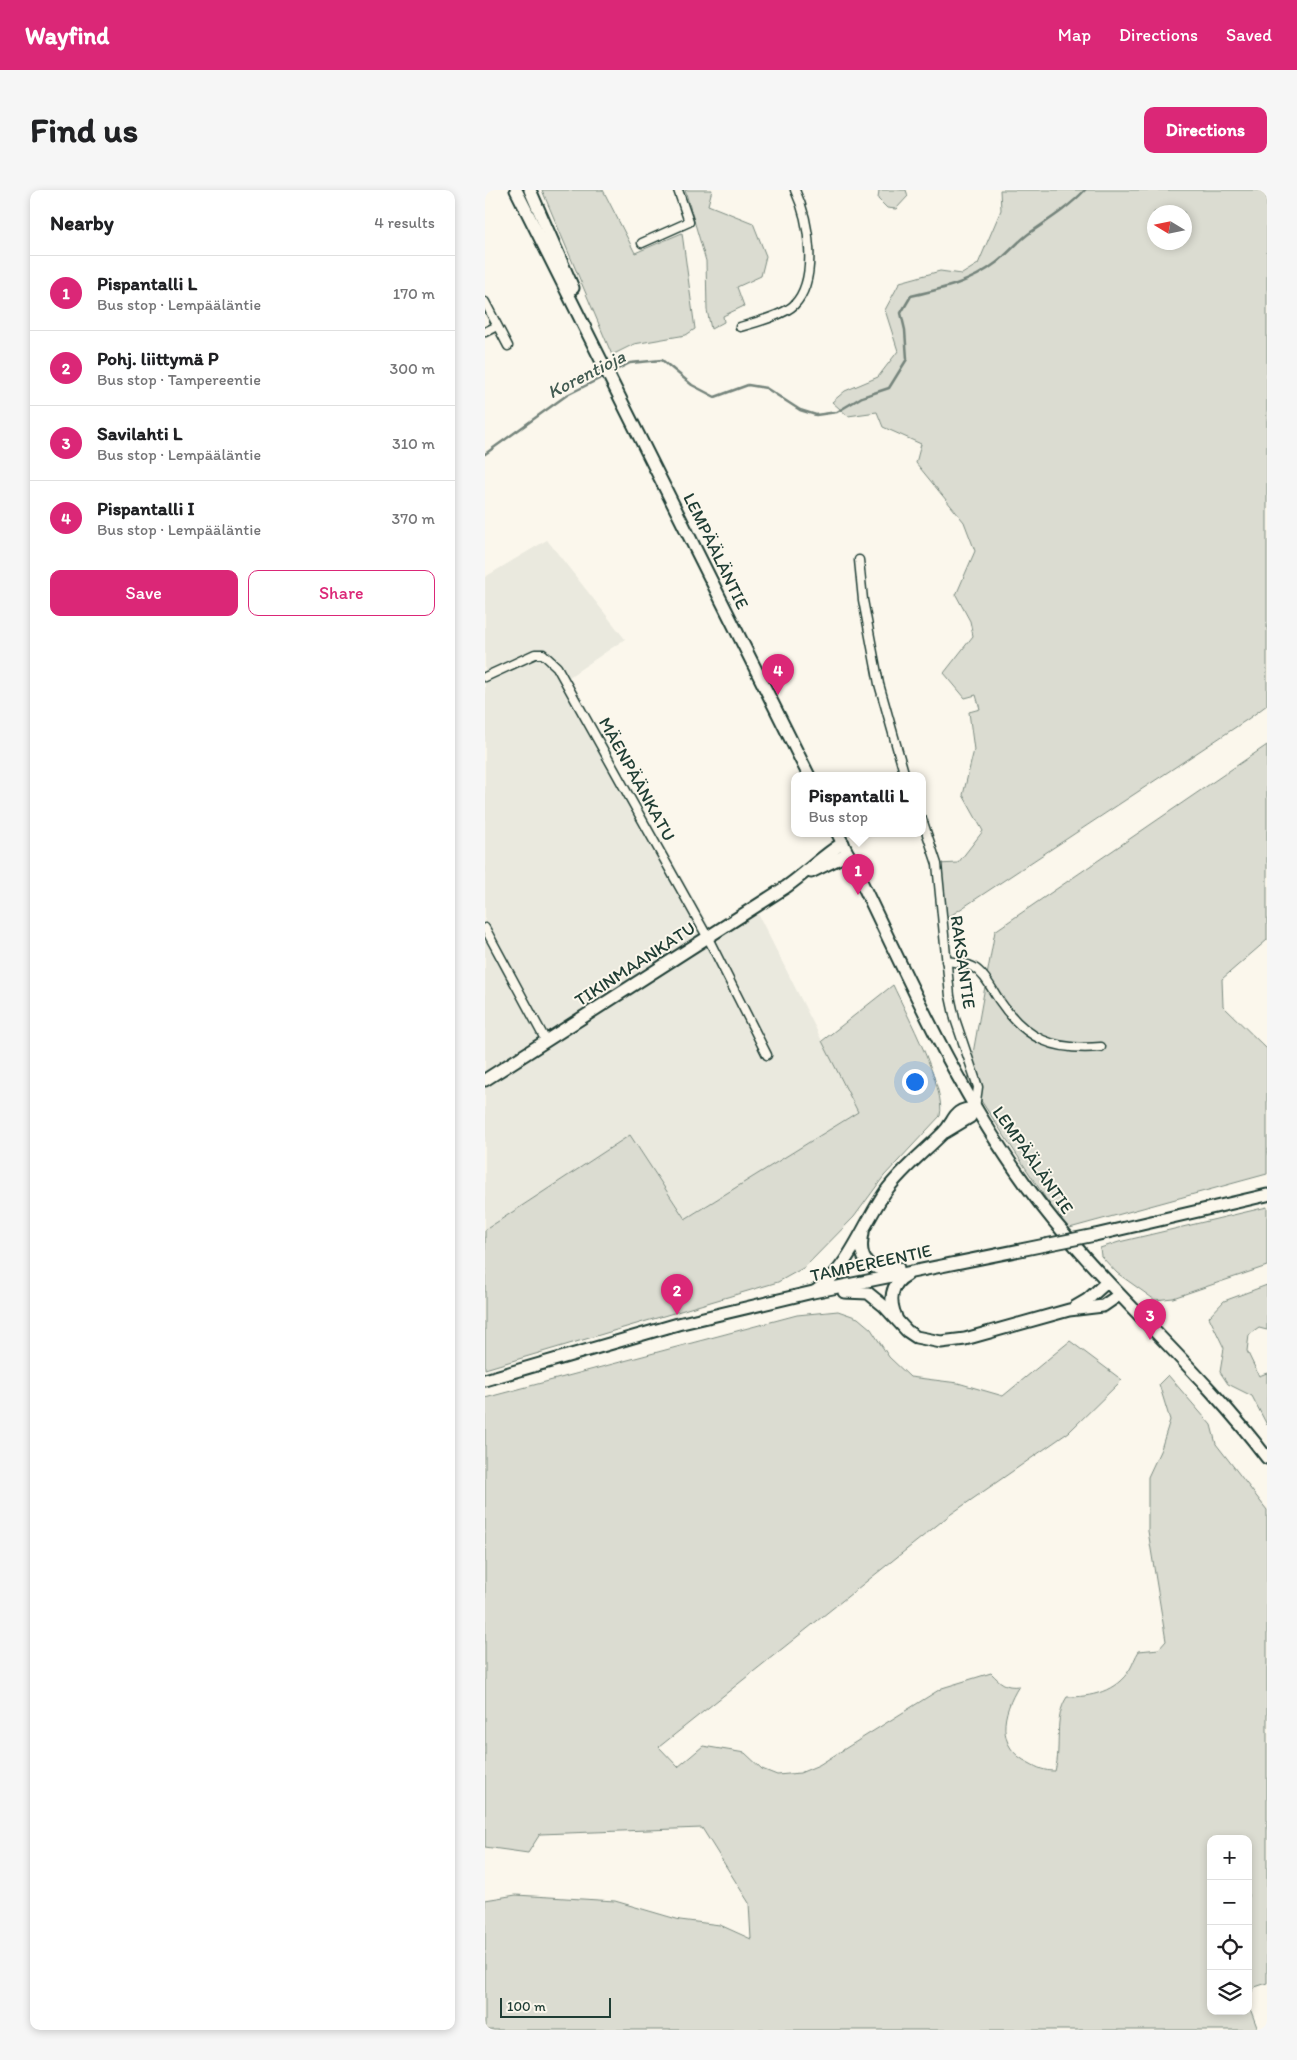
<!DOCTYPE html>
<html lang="en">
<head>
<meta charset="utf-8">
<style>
  body { margin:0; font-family:Itim,sans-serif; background:#f6f6f6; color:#202124 }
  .controls { position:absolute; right:15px; bottom:15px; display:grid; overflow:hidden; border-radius:10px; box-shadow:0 2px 8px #0003 }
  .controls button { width:45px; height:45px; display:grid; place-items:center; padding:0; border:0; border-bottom:1px solid #e0e0e0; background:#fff; color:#202124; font:25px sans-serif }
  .compass { position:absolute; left:662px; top:15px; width:45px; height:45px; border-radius:50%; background:#fff; box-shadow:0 2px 8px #0003; rotate:280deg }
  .scale { position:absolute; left:15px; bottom:12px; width:111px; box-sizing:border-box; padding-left:5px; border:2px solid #1f3d34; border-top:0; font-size:14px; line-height:18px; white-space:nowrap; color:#1f3d34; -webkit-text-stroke:4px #fbf7ec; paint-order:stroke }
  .you { position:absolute; left:429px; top:891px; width:18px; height:18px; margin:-12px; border:4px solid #fff; border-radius:50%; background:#1a73e8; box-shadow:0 0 0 8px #1a73e833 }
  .badge { display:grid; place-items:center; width:32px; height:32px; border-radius:50%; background:#db2777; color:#fff; font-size:16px; font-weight:700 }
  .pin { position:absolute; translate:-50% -41px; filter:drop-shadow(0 1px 2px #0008) }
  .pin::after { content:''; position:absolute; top:26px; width:18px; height:15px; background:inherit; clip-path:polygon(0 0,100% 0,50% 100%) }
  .popup { position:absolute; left:306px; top:582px; width:135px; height:65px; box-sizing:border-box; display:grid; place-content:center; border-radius:10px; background:#fff; filter:drop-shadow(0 1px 4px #0005); font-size:16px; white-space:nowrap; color:#757577 }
  .popup b { font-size:19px; color:#202124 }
  .popup::after { content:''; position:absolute; left:50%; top:100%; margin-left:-10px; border:10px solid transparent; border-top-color:#fff }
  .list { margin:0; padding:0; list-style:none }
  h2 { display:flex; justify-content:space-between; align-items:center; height:65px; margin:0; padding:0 20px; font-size:21px }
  h2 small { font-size:16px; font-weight:400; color:#757577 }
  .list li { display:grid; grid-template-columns:32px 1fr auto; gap:15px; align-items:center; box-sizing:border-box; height:75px; padding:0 20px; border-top:1px solid #e0e0e0 }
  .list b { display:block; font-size:19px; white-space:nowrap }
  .list p { margin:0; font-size:16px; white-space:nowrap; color:#757577 }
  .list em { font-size:16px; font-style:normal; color:#757577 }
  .actions { display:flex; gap:10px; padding:15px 20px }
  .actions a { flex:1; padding:11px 0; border:1px solid #db2777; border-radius:10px; text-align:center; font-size:18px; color:#db2777 }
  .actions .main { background:#db2777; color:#fff }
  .icon { flex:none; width:28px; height:28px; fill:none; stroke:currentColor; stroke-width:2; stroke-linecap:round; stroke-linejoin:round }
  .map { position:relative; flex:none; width:782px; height:1840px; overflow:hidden; border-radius:10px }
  header { display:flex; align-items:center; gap:30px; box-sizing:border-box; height:70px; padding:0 25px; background:#db2777; color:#fff }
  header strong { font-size:24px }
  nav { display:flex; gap:28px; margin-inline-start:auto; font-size:18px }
  .intro { display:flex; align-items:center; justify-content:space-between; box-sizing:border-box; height:120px; padding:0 30px }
  h1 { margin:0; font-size:35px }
  .button { padding:12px 22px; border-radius:10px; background:#db2777; color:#fff; font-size:18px; font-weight:700 }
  main { display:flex; gap:30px; padding:0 30px }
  aside { flex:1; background:#fff; border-radius:10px; box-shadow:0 2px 8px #0003 }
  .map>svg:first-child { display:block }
</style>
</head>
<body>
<header>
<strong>Wayfind</strong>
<nav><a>Map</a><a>Directions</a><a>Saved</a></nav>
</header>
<div class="intro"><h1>Find us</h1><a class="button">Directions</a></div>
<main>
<aside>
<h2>Nearby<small>4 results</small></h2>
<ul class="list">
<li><span class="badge">1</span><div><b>Pispantalli L</b><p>Bus stop · Lempääläntie</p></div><em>170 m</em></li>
<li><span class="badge">2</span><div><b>Pohj. liittymä P</b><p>Bus stop · Tampereentie</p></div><em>300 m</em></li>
<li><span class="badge">3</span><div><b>Savilahti L</b><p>Bus stop · Lempääläntie</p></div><em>310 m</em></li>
<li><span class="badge">4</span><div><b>Pispantalli I</b><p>Bus stop · Lempääläntie</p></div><em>370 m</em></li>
</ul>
<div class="actions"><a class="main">Save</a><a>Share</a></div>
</aside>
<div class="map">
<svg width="782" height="1840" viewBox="0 0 782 1840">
  <rect width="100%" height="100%" fill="#fbf7ec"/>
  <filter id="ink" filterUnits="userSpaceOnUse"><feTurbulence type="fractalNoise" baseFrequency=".02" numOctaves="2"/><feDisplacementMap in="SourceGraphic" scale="10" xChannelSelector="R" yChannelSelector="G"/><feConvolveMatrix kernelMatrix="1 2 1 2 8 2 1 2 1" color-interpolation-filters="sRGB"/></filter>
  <g filter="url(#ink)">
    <path fill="#eae9de" d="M62,350L140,449L84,487L230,747L272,722L373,922L200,1029L145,945L0,1040V387Z"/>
    <g fill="#dbdcd1" stroke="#7d8c82" fill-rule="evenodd">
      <path d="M57,0H118L150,63L197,43L210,139L201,145L149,154L127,165Z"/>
      <path d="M200,0H227L223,15L268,33L281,66L276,86L252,97L259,116L238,126L239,132L226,139L222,120L221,71Z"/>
      <path d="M394,0H421L423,6L411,19L402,18L393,9Z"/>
      <path d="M515,0H782V515L763,529L456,732L452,674L473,673L498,641L478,605L489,560L484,522L495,519L491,505L480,508L459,483L488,446L485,431L471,405L490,361L479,332L431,273L436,254L398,237L392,222L363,226L347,212L360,201L393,187L413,161L400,120L415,92L455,81L477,84L493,74L516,20ZM669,22H699V52H669Z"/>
      <path d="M782,555V750L737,789L738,816L782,859V984L581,1039L483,891L510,741Z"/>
      <path d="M408,795C421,823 462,899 455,926L399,986L369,1027L320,1077L293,1092L0,1179V1040L145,945L200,1029L373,922L337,851Z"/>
      <path d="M782,1017V1076L688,1108L670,1110L632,1083L616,1066L615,1058L634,1052Z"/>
      <path d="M782,1095V1140L774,1138L764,1145L762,1161L774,1186L782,1183V1235L767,1206L743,1194L735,1182L739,1158L724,1127L739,1111Z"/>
      <path d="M353,1121L373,1128L386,1139L404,1167L425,1187L473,1193L518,1206L585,1151L637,1190L584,1242L466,1324L174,1557L193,1577L218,1556L260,1563L277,1579L292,1585L315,1583L334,1575L457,1498L506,1483C515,1492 520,1498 534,1496C517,1523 510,1557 544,1573C553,1578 559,1581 570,1581C577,1556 568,1528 582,1507C606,1507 631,1502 645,1479C648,1474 650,1467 654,1461L674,1459L681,1451L663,1341V1287L676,1259L685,1230L674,1194L683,1185L726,1235L731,1254L782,1320V1793L770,1797L763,1807V1649H726V1821H763V1813L773,1840H0V1710L31,1705L130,1711L195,1730L235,1735L266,1749L264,1713L217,1638L55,1644L43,1663L0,1657V1208L312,1125Z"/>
    </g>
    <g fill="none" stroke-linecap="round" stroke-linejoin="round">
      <g stroke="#74847b" stroke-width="2.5">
        <path d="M127,182L145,173L177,170L207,195L230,207L263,195L281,198L315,220L331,225L352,222L377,207L404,198L422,169L420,140L416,123L426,106C457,99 485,93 511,73C523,64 533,51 546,42C565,29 584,17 600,0"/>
        <path d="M0,264L82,205L120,186"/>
      </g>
      <defs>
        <g id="street">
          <path d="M157,53L204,32L193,0"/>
          <path d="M0,112L23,156"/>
          <path d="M255,137C269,133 299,125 309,115C334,89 324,30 310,0"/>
          <path d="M0,142L12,136"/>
          <path d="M374,370L378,410L394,494L420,586"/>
          <path d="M0,487L50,464H58L72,477L223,748L282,865"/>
          <path d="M437,629L452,674L465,806L470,829L493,897L490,918"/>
          <path d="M0,738L61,851"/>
          <path d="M461,771C469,772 480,773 488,777C500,784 506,798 514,810C541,850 569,861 616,857"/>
        </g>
        <g id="secondary">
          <path d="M31,0L324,586"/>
          <path d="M45,0L88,98"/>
          <path d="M353,644C412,762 463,888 541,995C613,1094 709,1171 782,1268"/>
          <path d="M326,682L363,664"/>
          <path d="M0,890L301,697C321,683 337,666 358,653"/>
          <path d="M460,942L485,927L490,918"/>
          <path d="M378,1043C372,1072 385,1082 413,1078"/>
          <path d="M610,1045L782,1005"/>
          <path d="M332,1100C365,1077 378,1034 401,1001C417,979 438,963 457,944C472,930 465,920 490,918"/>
          <path d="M359,1102L383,1103L399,1116L422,1141L431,1147L456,1152L480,1149L584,1120L618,1116L634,1105"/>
          <path d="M590,1117L602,1110L622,1092"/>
          <path d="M411,1127C404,1111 405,1094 422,1085"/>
          <path d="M0,1190L193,1134L328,1102L560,1055"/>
        </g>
      </defs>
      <use href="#street" stroke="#1f3d34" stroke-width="11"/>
      <use href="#secondary" stroke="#1f3d34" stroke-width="15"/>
      <use href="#street" stroke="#fbf7ec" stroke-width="8"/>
      <use href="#secondary" stroke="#fbf7ec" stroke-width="11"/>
      <defs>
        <path id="secondary-bridge" d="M560,1055L610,1045"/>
      </defs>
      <use href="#secondary-bridge" stroke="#1f3d34" stroke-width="15" stroke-linecap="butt"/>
      <use href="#secondary-bridge" stroke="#fbf7ec" stroke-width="11"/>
    </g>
  </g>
  <g text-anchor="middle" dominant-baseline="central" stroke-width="4" stroke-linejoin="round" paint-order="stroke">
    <g font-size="18" fill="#1f3d34" stroke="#fbf7ec">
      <text transform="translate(231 361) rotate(64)">LEMPÄÄLÄNTIE</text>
      <text transform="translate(152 589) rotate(61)">MÄENPÄÄNKATU</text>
      <text transform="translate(478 772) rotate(82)">RAKSANTIE</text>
      <text transform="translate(150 774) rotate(-33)">TIKINMAANKATU</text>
      <text transform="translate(548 970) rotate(55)">LEMPÄÄLÄNTIE</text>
      <text transform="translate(386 1073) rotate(-12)">TAMPEREENTIE</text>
    </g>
    <g font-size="19" font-style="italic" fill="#425b52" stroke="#fbf7ec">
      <text transform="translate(101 184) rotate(-27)">Korentioja</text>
    </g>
  </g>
</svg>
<div class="controls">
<button>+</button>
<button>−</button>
<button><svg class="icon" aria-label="locate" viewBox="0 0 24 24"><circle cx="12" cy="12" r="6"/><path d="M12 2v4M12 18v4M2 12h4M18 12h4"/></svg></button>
<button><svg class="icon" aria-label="layers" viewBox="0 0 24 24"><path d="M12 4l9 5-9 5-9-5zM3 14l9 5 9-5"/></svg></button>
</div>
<svg class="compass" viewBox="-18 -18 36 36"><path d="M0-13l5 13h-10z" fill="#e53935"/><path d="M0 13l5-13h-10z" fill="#757577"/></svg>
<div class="scale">100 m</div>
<div class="you"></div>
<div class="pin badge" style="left:373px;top:705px">1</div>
<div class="popup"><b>Pispantalli L</b>Bus stop</div>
<div class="pin badge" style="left:192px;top:1125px">2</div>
<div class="pin badge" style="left:665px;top:1150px">3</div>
<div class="pin badge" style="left:293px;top:505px">4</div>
</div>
</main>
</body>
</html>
